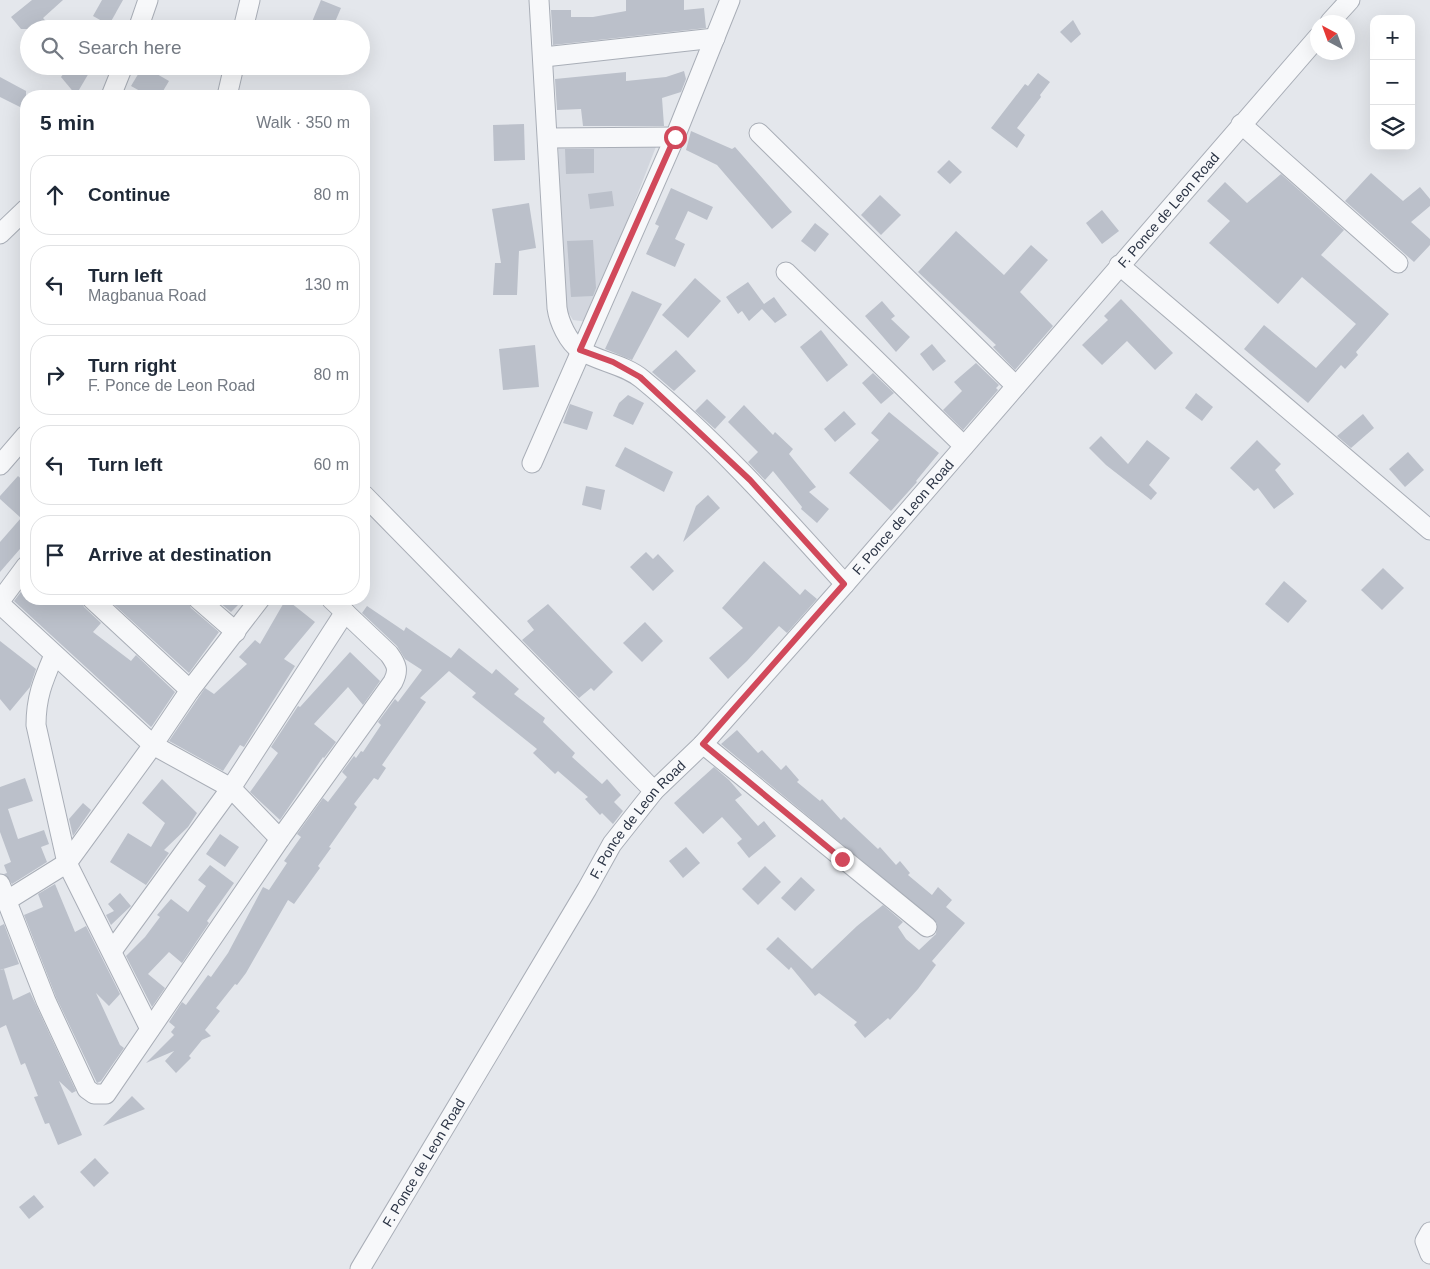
<!DOCTYPE html>
<html lang="en">
<head>
<meta charset="utf-8">
<style>
  body { margin:0; font-family:Helvetica,sans-serif; background:#f6f6f7; color:#1f2937 }
  .controls { position:absolute; right:15px; top:15px; display:grid; overflow:hidden; border-radius:10px; box-shadow:0 5px 20px #0002 }
  .controls button { width:45px; height:45px; display:grid; place-items:center; padding:0; border:0; border-bottom:1px solid #e0e1e3; background:#fff; color:#1f2937; font:25px sans-serif }
  .compass { position:absolute; left:1310px; top:15px; width:45px; height:45px; border-radius:50%; background:#fff; box-shadow:0 5px 20px #0002; rotate:319deg }
  .stop { position:absolute; width:15px; height:15px; margin:-11px; border:4px solid #d1495b; border-radius:50%; background:#fff }
  .stop.end { background:#d1495b; border-color:#fff; box-shadow:0 1px 5px #0008 }
  .list { margin:0; padding:0; list-style:none }
  h2 { display:flex; justify-content:space-between; align-items:center; height:65px; margin:0; padding:0 20px; font-size:21px }
  h2 small { font-size:16px; font-weight:400; color:#747a83 }
  .list li { display:grid; grid-template-columns:32px 1fr auto; gap:15px; align-items:center; box-sizing:border-box; height:80px; margin:0 10px 10px; padding:0 10px; border:1px solid #e0e1e3; border-radius:20px }
  .list b { display:block; font-size:19px; white-space:nowrap }
  .list p { margin:0; font-size:16px; white-space:nowrap; color:#747a83 }
  .list em { font-size:16px; font-style:normal; color:#747a83 }
  .icon { flex:none; width:28px; height:28px; fill:none; stroke:currentColor; stroke-width:2; stroke-linecap:round; stroke-linejoin:round }
  .map { position:relative; flex:none; width:1430px; height:1269px; overflow:hidden }
  .search { position:absolute; background:#fff; box-shadow:0 5px 20px #0002; left:20px; top:20px; width:350px; height:55px; display:flex; align-items:center; gap:12px; box-sizing:border-box; padding:0 18px; border-radius:28px; color:#747a83; font-size:19px }
  .panel { position:absolute; background:#fff; box-shadow:0 5px 20px #0002; left:20px; top:90px; width:350px; height:515px; border-radius:20px }
  .map>svg:first-child { display:block }
</style>
</head>
<body>
<div class="map">
<svg width="1430" height="1269" viewBox="0 0 1430 1269">
  <rect width="100%" height="100%" fill="#e4e7ec"/>
  <path fill="#d2d6de" d="M558,143L657,144L588,322L573,320L565,307Z"/>
  <g fill="#bbc0ca">
    <path d="M32,0H63L43,18L53,29H21L11,17Z"/>
    <path d="M102,0H123L109,25L93,16Z"/>
    <path d="M321,0L341,8L332,29H309Z"/>
    <path d="M626,0H684V10L704,8L706,28L553,45L551,10H571V17H593L626,11Z"/>
    <path d="M1073,20L1081,34L1071,43L1060,32Z"/>
    <path d="M69,66H93L76,95L61,77Z"/>
    <path d="M143,66L169,81L160,96H149L131,86Z"/>
    <path d="M684,71L686,79L681,92L662,98L664,126H583L581,109L557,110L555,79L626,72V81L666,77Z"/>
    <path d="M1038,73L1050,82L1040,95L1041,97L1017,128L1025,135L1017,148L991,128L1025,84L1028,86Z"/>
    <path d="M0,77L26,91V110L0,97Z"/>
    <path d="M524,124L525,160L494,161L493,125Z"/>
    <path d="M691,131L732,149L735,147L792,212L772,229L717,165L686,150Z"/>
    <path d="M565,149H594V173L566,174Z"/>
    <path d="M949,160L962,172L950,184L937,172Z"/>
    <path d="M1371,173L1403,201L1420,187L1430,199V206L1411,222L1430,239V245L1414,262L1345,201Z"/>
    <path d="M1281,174L1344,230L1321,255L1389,314L1356,352L1358,355L1345,369L1341,365L1308,403L1244,349L1264,325L1316,368L1356,324L1302,277L1278,304L1209,243L1230,221L1207,201L1225,182L1247,203Z"/>
    <path d="M671,188L713,207L707,220L688,211L675,239L685,244L675,267L646,254L659,226L655,224Z"/>
    <path d="M612,191L614,206L590,209L588,194Z"/>
    <path d="M880,195L901,215L881,235L861,215Z"/>
    <path d="M529,203L536,248L519,251L517,295H493L495,263H501L492,209Z"/>
    <path d="M1102,210L1119,231L1102,244L1086,223Z"/>
    <path d="M815,223L829,234L815,252L801,241Z"/>
    <path d="M956,231L1004,275L1031,245L1048,260L1020,292L1053,326L1015,370L993,347L996,345L918,272Z"/>
    <path d="M593,240L596,288L593,296L571,297L567,241Z"/>
    <path d="M695,278L721,301L688,338L662,315Z"/>
    <path d="M748,282L764,304L774,297L787,315L775,323L762,309L749,321L742,311L738,314L726,297Z"/>
    <path d="M632,291L662,304L632,360L605,349Z"/>
    <path d="M1121,299L1173,353L1155,370L1127,341L1102,365L1082,345L1108,320L1104,316Z"/>
    <path d="M882,301L895,316L891,319L910,337L896,352L865,316Z"/>
    <path d="M821,330L848,365L827,382L800,347Z"/>
    <path d="M932,344L946,361L933,371L920,354Z"/>
    <path d="M535,345L539,387L503,390L499,349Z"/>
    <path d="M676,350L696,371L674,391L652,372Z"/>
    <path d="M976,363L999,385L996,388L998,390L963,430L943,410L962,391L954,382Z"/>
    <path d="M873,373L894,393L881,404L862,383Z"/>
    <path d="M1196,393L1213,407L1202,421L1185,408Z"/>
    <path d="M628,395L644,403L633,425L613,416L619,403Z"/>
    <path d="M707,399L726,417L715,429L695,411Z"/>
    <path d="M570,404L593,412L587,430L563,423Z"/>
    <path d="M744,405L773,435L775,432L793,449L789,454L816,487L809,492L829,509L817,523L801,509L802,507L773,471L765,480L748,462L758,452L728,422Z"/>
    <path d="M844,411L856,424L835,442L824,429Z"/>
    <path d="M889,412L939,453L916,481L917,482L891,511L849,473L879,440L871,433Z"/>
    <path d="M1363,414L1374,428L1351,448L1337,436Z"/>
    <path d="M1101,436L1128,464L1147,440L1170,458L1149,485L1157,493L1151,500L1106,465L1089,448Z"/>
    <path d="M1257,440L1281,464L1275,470L1294,494L1274,509L1258,488L1254,491L1230,468Z"/>
    <path d="M625,447L673,472L664,492L615,466Z"/>
    <path d="M1408,452L1424,470L1405,487L1389,469Z"/>
    <path d="M18,476L26,483V542L0,572V542L21,518L0,499V496Z"/>
    <path d="M586,486L605,490L601,510L582,505Z"/>
    <path d="M708,495L720,508L683,542L696,506Z"/>
    <path d="M646,552L653,559L658,554L674,571L653,591L630,567Z"/>
    <path d="M764,561L800,595L805,589L817,599L787,633L779,626L747,661L728,679L709,658L743,628L722,608Z"/>
    <path d="M1383,568L1404,588L1382,610L1361,590Z"/>
    <path d="M1284,581L1307,601L1288,623L1265,604Z"/>
    <path d="M24,588L26,591V599H81L84,607L101,623L93,632L131,661L136,655L175,692L152,726L151,727L14,601Z"/>
    <path d="M108,599H187L191,608L219,632L189,673Z"/>
    <path d="M215,599H244L231,612Z"/>
    <path d="M286,599L315,622L284,659L295,666L244,747L240,745L223,771L171,742L169,741L205,688L214,694L247,664L239,657L255,640L260,644Z"/>
    <path d="M548,604L613,672L594,691L591,688L579,698L522,640L534,630L527,621Z"/>
    <path d="M367,606L404,631L406,627L451,658L459,648L492,674L496,669L519,689L514,694L545,718L543,722L575,753L572,757L602,784L607,779L621,795L614,802L623,811L613,824L602,813L600,815L585,799L588,797L558,771L555,774L533,753L537,749L472,697L476,693L449,671L420,698L426,702L382,765L386,768L378,780L374,778L354,804L357,807L329,847L331,848L318,866L320,868L294,904L288,900L246,973L237,985L235,984L216,1008L220,1011L205,1030L211,1036L202,1040L189,1056L191,1058L176,1073L165,1061L174,1051L146,1063L174,1035L171,1032L175,1027L169,1022L182,1002L186,1005L208,975L211,977L228,953L263,887L269,890L287,863L284,861L301,837L297,834L323,798L328,802L347,777L342,772L354,756L356,758L361,751L363,752L381,725L378,722L395,699L398,702L422,670L405,659L397,646L362,613Z"/>
    <path d="M645,622L663,641L642,662L623,643Z"/>
    <path d="M0,641L36,669L30,687L10,711L0,699Z"/>
    <path d="M350,652L380,681L363,705L348,687L314,724L336,742L324,758L323,757L280,820L250,792L278,753L271,747L298,706L300,707Z"/>
    <path d="M737,730L758,753L762,750L781,770L786,765L799,780L797,782L820,801L822,799L841,820L844,817L878,849L880,847L896,865L900,861L910,873L908,875L932,895L938,887L952,900L946,907L965,923L932,961L936,965L918,989L890,1020L888,1018L865,1038L854,1025L857,1022L819,993L815,996L791,967L789,970L766,949L778,937L812,969L857,926L883,905L903,922L898,927L906,939L919,950L936,934L937,923L721,744Z"/>
    <path d="M714,767L729,780L742,795L735,800L758,826L764,821L776,836L749,858L737,843L742,839L722,817L703,834L674,803Z"/>
    <path d="M25,778L33,801L8,809L18,839L44,830L49,844L41,847L47,862L12,884L4,874L7,873L4,865L11,862L0,832V787Z"/>
    <path d="M162,779L197,813L188,827L164,850L169,853L146,885L110,862L128,833L151,847L165,823L142,803Z"/>
    <path d="M83,803L91,810L73,836L69,819Z"/>
    <path d="M220,834L239,847L225,867L206,854Z"/>
    <path d="M686,847L700,863L683,878L669,861Z"/>
    <path d="M210,865L234,883L207,921L209,923L182,963L169,952L148,974L165,988L152,1007L126,956L145,937L160,917L157,915L171,899L188,912L206,886L198,880Z"/>
    <path d="M765,866L781,882L758,905L742,889Z"/>
    <path d="M801,877L815,890L795,911L781,898Z"/>
    <path d="M55,884L75,932L86,926L120,994L109,1006L96,993L120,1045L124,1048L101,1081L97,1083L56,997L24,915L43,907L38,894Z"/>
    <path d="M120,893L131,906L111,925L106,915L114,911L108,904Z"/>
    <path d="M4,924L19,964L0,970V926Z"/>
    <path d="M4,969L13,1000L30,992L76,1091L72,1093L59,1081L82,1135L58,1145L49,1123L45,1124L34,1097L38,1096L25,1063L21,1065L6,1025L0,1028V970Z"/>
    <path d="M132,1096L145,1109L103,1126Z"/>
    <path d="M95,1158L109,1173L94,1187L80,1172Z"/>
    <path d="M34,1195L44,1207L29,1219L19,1207Z"/>
  </g>
  <g fill="none" stroke-linecap="round" stroke-linejoin="round">
    <defs>
      <g id="minor">
        <path d="M539,0L557,308C559,322 568,342 580,350C599,362 624,364 642,379C716,440 780,512 845,584"/>
        <path d="M1330,22L1350,0"/>
        <path d="M138,29L148,0"/>
        <path d="M243,29L250,0"/>
        <path d="M544,57L715,38"/>
        <path d="M111,96L123,66"/>
        <path d="M227,96L234,66"/>
        <path d="M1241,124L1398,263"/>
        <path d="M759,133L1016,386"/>
        <path d="M548,138L675,137"/>
        <path d="M0,234L26,209"/>
        <path d="M1119,265L1430,530"/>
        <path d="M786,272L964,446"/>
        <path d="M532,463L675,137L730,0"/>
        <path d="M0,465L26,435"/>
        <path d="M364,495L654,791"/>
        <path d="M92,599L190,690"/>
        <path d="M198,599L236,632"/>
        <path d="M0,601L26,566"/>
        <path d="M0,604L153,745L231,788L280,839"/>
        <path d="M54,655C43,681 36,697 36,725L67,863L150,1029"/>
        <path d="M703,744L927,927"/>
        <path d="M0,884L46,1001L87,1089L94,1094H106L280,839L393,682C399,670 397,665 389,654L331,599"/>
        <path d="M6,901L67,863L153,745L190,690L260,599"/>
        <path d="M112,951L231,788L345,612"/>
        <path d="M1430,1232L1425,1241L1430,1254"/>
        <path id="s1" d="M360,1269L587,889L612,844L654,791L703,744L845,584L1318,37"/>
      </g>
    </defs>
    <use href="#minor" stroke="#a9aeb7" stroke-width="21"/>
    <use href="#minor" stroke="#f7f8fa" stroke-width="19"/>
  </g>
  <g fill="none" stroke-linecap="round" stroke-linejoin="round">
    <path stroke="#d1495b" stroke-width="6" d="M675,137L580,350L613,362L640,377L750,480L844,584L703,744L842,859"/>
  </g>
  <g text-anchor="middle" dominant-baseline="central" stroke-width="4" stroke-linejoin="round" paint-order="stroke">
    <g font-size="14" fill="#2b3445" stroke="#f4f6f9">
      <text stroke="none"><textPath href="#s1" startOffset="1338">F. Ponce de Leon Road</textPath></text>
      <text stroke="none"><textPath href="#s1" startOffset="932">F. Ponce de Leon Road</textPath></text>
      <text stroke="none"><textPath href="#s1" startOffset="529">F. Ponce de Leon Road</textPath></text>
      <text stroke="none"><textPath href="#s1" startOffset="124">F. Ponce de Leon Road</textPath></text>
    </g>
  </g>
</svg>
<div class="controls">
<button>+</button>
<button>−</button>
<button><svg class="icon" aria-label="layers" viewBox="0 0 24 24"><path d="M12 4l9 5-9 5-9-5zM3 14l9 5 9-5"/></svg></button>
</div>
<svg class="compass" viewBox="-18 -18 36 36"><path d="M0-13l5 13h-10z" fill="#e53935"/><path d="M0 13l5-13h-10z" fill="#747a83"/></svg>
<div class="stop" style="left:675px;top:137px"></div>
<div class="stop end" style="left:842px;top:859px"></div>
<div class="search"><svg class="icon" aria-label="search" viewBox="0 0 24 24"><circle cx="10" cy="10" r="6"/><path d="M15 15l6 6"/></svg>Search here</div>
<section class="panel">
<h2>5 min<small>Walk · 350 m</small></h2>
<ul class="list">
<li><svg class="icon" aria-label="ahead" viewBox="0 0 24 24"><path d="M12 20V5M6 11l6-6 6 6"/></svg><div><b>Continue</b></div><em>80 m</em></li>
<li><svg class="icon" aria-label="left" viewBox="0 0 24 24"><path d="M17 20v-9H6M10 6l-5 5 5 5"/></svg><div><b>Turn left</b><p>Magbanua Road</p></div><em>130 m</em></li>
<li><svg class="icon" aria-label="right" viewBox="0 0 24 24"><path d="M7 20v-9h11M14 6l5 5-5 5"/></svg><div><b>Turn right</b><p>F. Ponce de Leon Road</p></div><em>80 m</em></li>
<li><svg class="icon" aria-label="left" viewBox="0 0 24 24"><path d="M17 20v-9H6M10 6l-5 5 5 5"/></svg><div><b>Turn left</b></div><em>60 m</em></li>
<li><svg class="icon" aria-label="arrive" viewBox="0 0 24 24"><path d="M6 21V4h12l-3 4 3 4H6"/></svg><div><b>Arrive at destination</b></div></li>
</ul>
</section>
</div>
</body>
</html>
